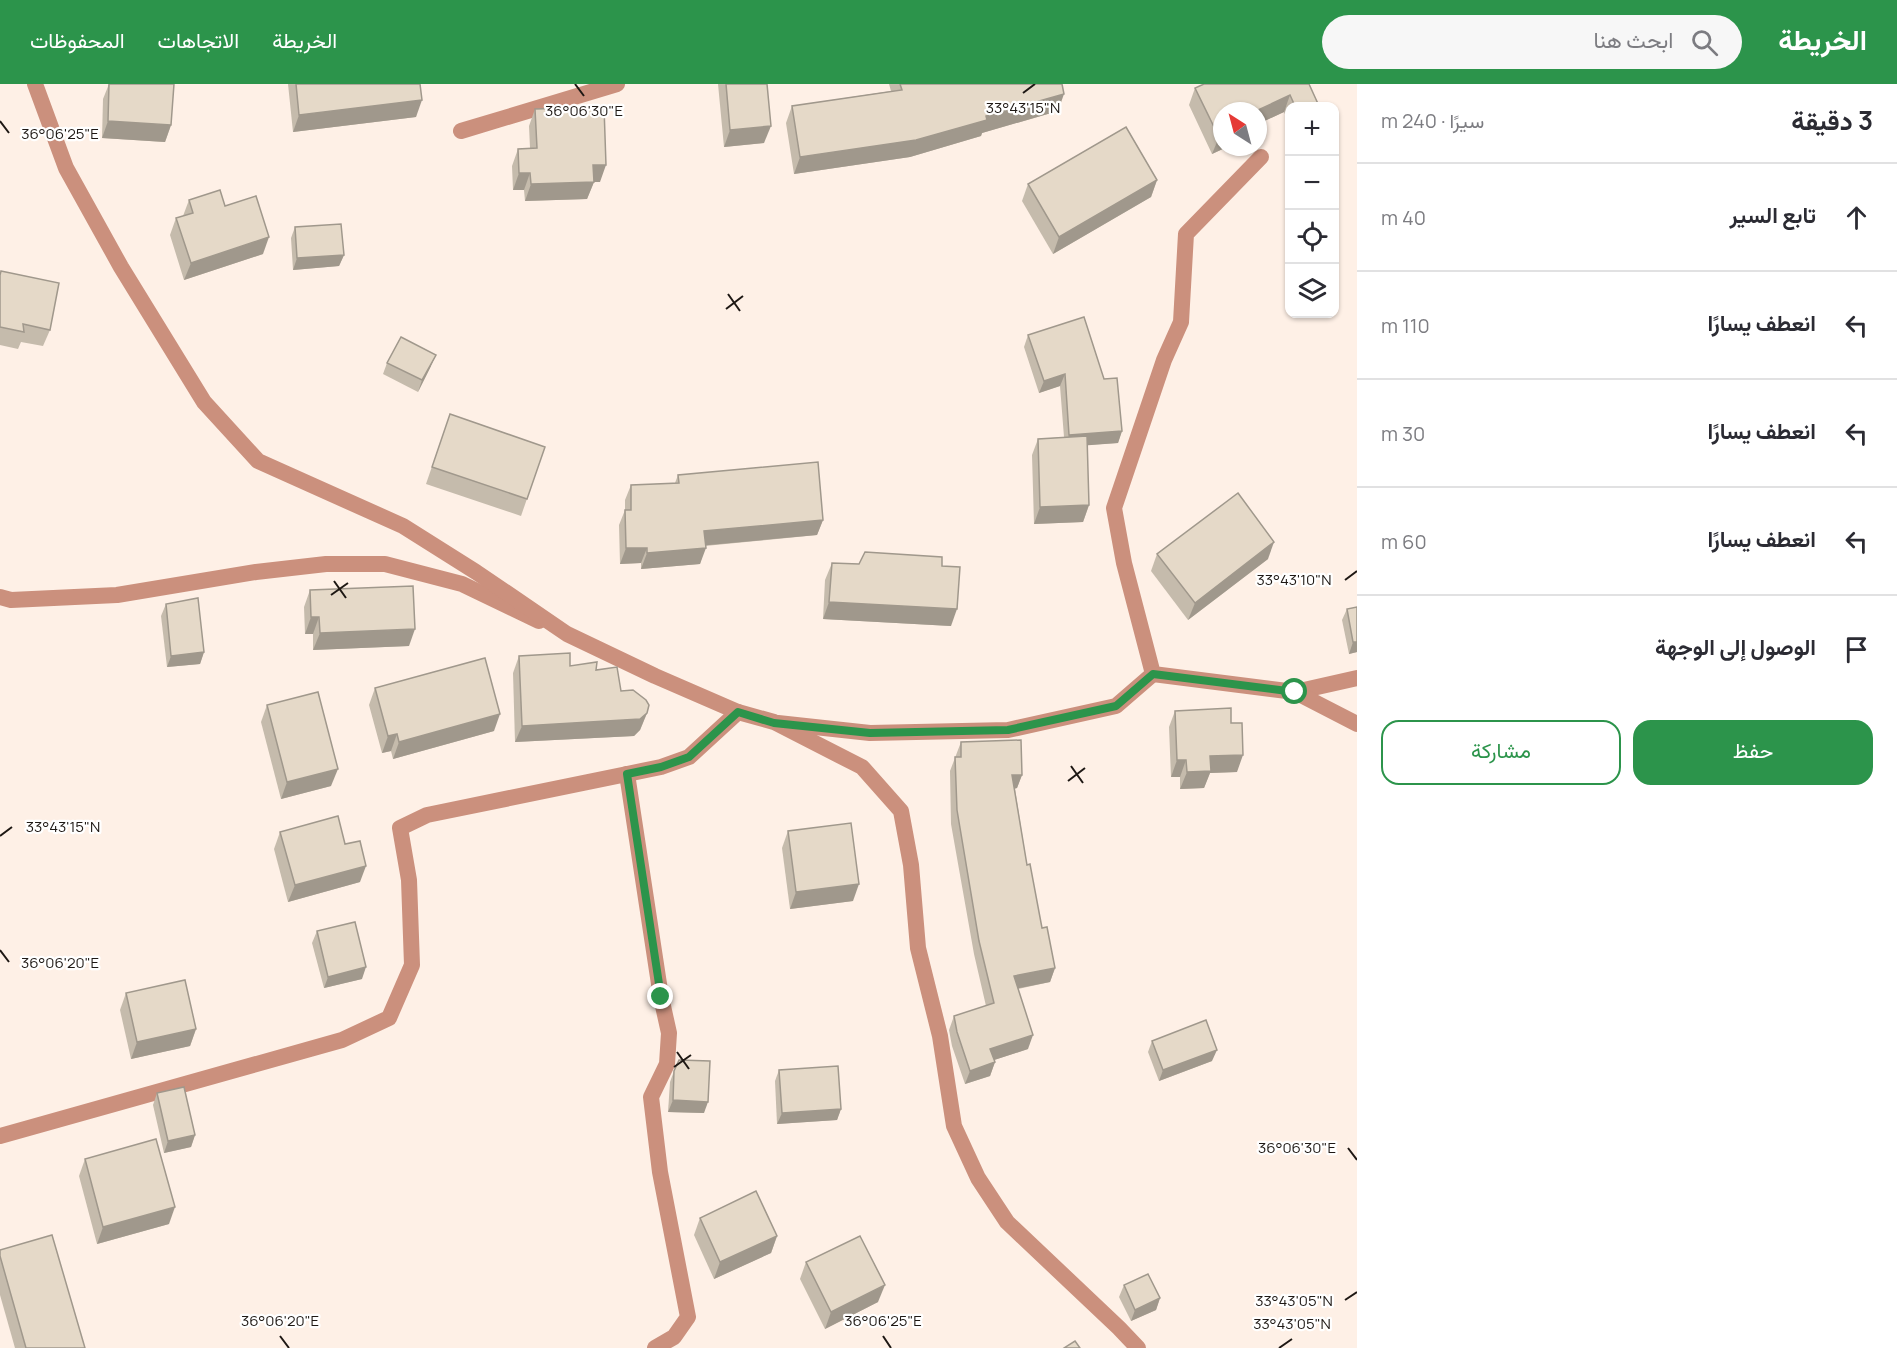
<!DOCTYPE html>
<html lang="ar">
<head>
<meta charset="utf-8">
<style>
  body { margin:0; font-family:Manrope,Vazirmatn,sans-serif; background:#f7f7f7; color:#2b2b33; direction:rtl }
  .controls { position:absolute; right:18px; top:18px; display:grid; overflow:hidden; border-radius:12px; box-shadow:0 2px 4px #0004 }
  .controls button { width:54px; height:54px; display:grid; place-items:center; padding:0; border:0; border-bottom:2px solid #e1e1e2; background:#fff; color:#2b2b33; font:30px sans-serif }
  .compass { position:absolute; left:1213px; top:18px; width:54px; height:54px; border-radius:50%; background:#fff; box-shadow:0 2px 4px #0004; rotate:324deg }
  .stop { position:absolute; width:18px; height:18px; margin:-14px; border:4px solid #2c944b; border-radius:50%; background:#fff }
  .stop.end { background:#2c944b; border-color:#fff; box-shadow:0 2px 6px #0008 }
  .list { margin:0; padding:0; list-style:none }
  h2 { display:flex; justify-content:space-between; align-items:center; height:78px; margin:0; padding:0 24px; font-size:26px }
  h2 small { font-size:20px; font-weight:400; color:#7c7c81 }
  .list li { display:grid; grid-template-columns:39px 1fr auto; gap:18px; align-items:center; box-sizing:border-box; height:108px; padding:0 24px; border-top:2px solid #e1e1e2 }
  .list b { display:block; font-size:22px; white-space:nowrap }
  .list em { font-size:20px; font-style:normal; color:#7c7c81 }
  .actions { display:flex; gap:12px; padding:18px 24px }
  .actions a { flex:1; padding:14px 0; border:2px solid #2c944b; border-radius:18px; text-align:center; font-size:21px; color:#2c944b }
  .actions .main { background:#2c944b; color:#fff }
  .icon { flex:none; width:33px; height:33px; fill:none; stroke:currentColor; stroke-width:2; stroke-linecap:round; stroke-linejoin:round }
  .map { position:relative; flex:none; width:1357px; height:1264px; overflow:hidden; direction:ltr }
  header { display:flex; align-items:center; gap:36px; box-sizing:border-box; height:84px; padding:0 30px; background:#2c944b; color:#fff }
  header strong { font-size:28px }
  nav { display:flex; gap:33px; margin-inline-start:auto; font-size:21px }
  .search { width:420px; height:54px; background:#f7f7f7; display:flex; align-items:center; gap:15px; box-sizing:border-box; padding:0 21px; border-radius:33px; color:#7c7c81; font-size:22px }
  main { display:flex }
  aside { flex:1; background:#fff }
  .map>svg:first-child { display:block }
</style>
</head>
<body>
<header>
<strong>الخريطة</strong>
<div class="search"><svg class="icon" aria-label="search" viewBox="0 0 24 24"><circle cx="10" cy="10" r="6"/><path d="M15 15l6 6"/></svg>ابحث هنا</div>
<nav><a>الخريطة</a><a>الاتجاهات</a><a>المحفوظات</a></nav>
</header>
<main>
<aside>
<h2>3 دقيقة<small>سيرًا · 240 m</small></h2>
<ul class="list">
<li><svg class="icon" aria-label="ahead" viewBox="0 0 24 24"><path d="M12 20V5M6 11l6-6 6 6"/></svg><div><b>تابع السير</b></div><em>40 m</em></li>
<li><svg class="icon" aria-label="left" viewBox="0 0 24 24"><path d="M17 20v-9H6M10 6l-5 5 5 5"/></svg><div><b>انعطف يسارًا</b></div><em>110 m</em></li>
<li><svg class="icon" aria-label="left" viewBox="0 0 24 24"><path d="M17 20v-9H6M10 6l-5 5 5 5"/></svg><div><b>انعطف يسارًا</b></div><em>30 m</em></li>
<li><svg class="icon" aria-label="left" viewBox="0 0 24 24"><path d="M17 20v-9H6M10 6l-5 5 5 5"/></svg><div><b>انعطف يسارًا</b></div><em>60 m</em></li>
<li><svg class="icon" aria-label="arrive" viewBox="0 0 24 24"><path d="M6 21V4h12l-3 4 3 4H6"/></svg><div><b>الوصول إلى الوجهة</b></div></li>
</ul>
<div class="actions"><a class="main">حفظ</a><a>مشاركة</a></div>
</aside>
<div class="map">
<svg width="1357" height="1264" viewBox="0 0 1357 1264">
  <rect width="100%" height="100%" fill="#fef0e6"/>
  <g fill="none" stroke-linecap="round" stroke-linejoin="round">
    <g stroke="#cb907d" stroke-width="16">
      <path d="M461,47L617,0"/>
      <path d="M1261,73L1186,150L1181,238L1164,276L1114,424L1124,479L1153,590L1295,608L1357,594"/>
      <path d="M0,513L11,516L117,511L256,488L326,480H385L462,500L539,537"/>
      <path d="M1295,608L1357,640"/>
      <path d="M778,639L870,649L1008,646L1116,622L1153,590"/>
      <path d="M627,690L661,913L669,949L667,980L651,1013L660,1088L688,1233L674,1253L655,1264"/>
      <path d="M0,1052L342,956L389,934L412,881L409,796L400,744L427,731L627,690L661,683L689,673L738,628"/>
    </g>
    <path stroke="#cb907d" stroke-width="16" d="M35,0L66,84L121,183L204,318L258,377L403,442L476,488L567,550L655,592L738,628L774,638L862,683L901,727L911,781L918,864L940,952L954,1042L978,1094L1007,1138L1119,1244L1138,1264"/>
  </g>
  <g fill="#c5bbac">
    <path d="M109,0L171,41L165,58L102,54L103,15Z"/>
    <path d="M288,0H420L416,33L293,48Z"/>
    <path d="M718,0H767L764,59L724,63Z"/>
    <path d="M889,0H1062L1058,27L982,49L981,52L910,73L794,90L786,39L792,22L891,7Z"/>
    <path d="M1309,0L1319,22H1290V41L1284,28L1258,40V27L1222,63H1227L1212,70L1189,21L1195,4Z"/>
    <path d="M535,25L600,98H594L587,115L525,117L524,106H513L512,82L518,65L530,64L529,42Z"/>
    <path d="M1157,96L1151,113L1053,170L1022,117L1028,100Z"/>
    <path d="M189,116L225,122L263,170L184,196L170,151L176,134L183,132Z"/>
    <path d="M295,143L344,171L339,182L293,186L291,154Z"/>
    <path d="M0,189L50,246L43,262L21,258L18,265L0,261Z"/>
    <path d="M1028,251L1122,347L1118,359L1087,361L1089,421L1083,438L1034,440L1032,371L1038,355L1064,353L1060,302L1039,309L1024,263Z"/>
    <path d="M387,279L431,282L418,308L383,290Z"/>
    <path d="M450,330L545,363L521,432L426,400Z"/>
    <path d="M678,391L823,436L817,451L705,462L700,480L641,485V479L620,480L619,441L625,426V416L631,401L675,399Z"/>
    <path d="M1157,470L1268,475L1188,536L1151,487Z"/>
    <path d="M832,479L859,480L942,482L951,542L823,535L825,496Z"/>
    <path d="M310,506L409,562L313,566V550H305L304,523Z"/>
    <path d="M166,520L204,568L200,580L167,583L161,532Z"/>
    <path d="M1357,523V568L1349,570L1342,536L1347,525Z"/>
    <path d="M519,572L596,586L647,629L640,646L634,652L515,658L513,589Z"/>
    <path d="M375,604L494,647L393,675L391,667L382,669L369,621Z"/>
    <path d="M267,621L331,702L281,715L261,638Z"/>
    <path d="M1175,627L1231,639L1237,688L1210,689L1204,704L1180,705V693H1171L1169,643Z"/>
    <path d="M961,658L1022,691L1017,704L1015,705L1027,781L1042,844L1055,884L1050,898L1018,905L1028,965L994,976L995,978L990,992L965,1000L952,962L949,946L954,932L986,922L974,870L951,740L950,687Z"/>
    <path d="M788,747L853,817L790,825L782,764Z"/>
    <path d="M280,748L345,760L360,798L288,818L274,765Z"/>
    <path d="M317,847L362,895L324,904L312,859Z"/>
    <path d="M126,909L196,945L190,962L131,975L120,926Z"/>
    <path d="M1152,957L1212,977L1159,997L1148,968Z"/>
    <path d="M779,986L841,1025L837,1036L777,1040L775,997Z"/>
    <path d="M674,987L704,1029L668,1028L670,998Z"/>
    <path d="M157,1009L195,1051L191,1063L164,1069L153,1021Z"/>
    <path d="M85,1075L169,1140L97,1160L79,1092Z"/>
    <path d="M700,1134L777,1152L771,1169L714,1195L694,1151Z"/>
    <path d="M0,1166L85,1264H15L0,1211Z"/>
    <path d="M806,1178L878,1218L825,1245L800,1195Z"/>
    <path d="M1124,1201L1160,1214L1156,1226L1131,1237L1119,1213Z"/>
  </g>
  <g fill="#a0988c">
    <path d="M1064,10L1058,27L982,49L981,52L910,73L794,90L800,73L986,32Z"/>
    <path d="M1290,11L1284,28L1258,40V27H1256Z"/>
    <path d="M422,16L416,33L293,48L299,31Z"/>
    <path d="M108,37L171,41L165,58L102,54Z"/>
    <path d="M771,42L764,59L724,63L730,46Z"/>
    <path d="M1222,52V63H1227L1212,70L1219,53Z"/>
    <path d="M593,81H606L600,98H594L587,115L525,117L531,100Z"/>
    <path d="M519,89H530L524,106H513Z"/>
    <path d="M1157,96L1151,113L1053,170L1059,153Z"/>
    <path d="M269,153L263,170L184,196L191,179Z"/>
    <path d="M344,171L339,182L293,186L297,174Z"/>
    <path d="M436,271L431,282L418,308L422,296Z"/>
    <path d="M1065,290L1060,302L1039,309L1044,297Z"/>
    <path d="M1122,347L1118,359L1065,363L1069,351Z"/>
    <path d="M1089,421L1083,438L1034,440L1040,423Z"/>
    <path d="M823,436L817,451L698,462L704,447Z"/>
    <path d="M1274,458L1268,475L1188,536L1195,519Z"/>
    <path d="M626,464H647L641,479L620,480Z"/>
    <path d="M706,464L700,480L641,485L647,469Z"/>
    <path d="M829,518L957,525L951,542L823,535Z"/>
    <path d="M311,533H319L313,550H305Z"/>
    <path d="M415,545L409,562L313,566L320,549Z"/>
    <path d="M1353,558H1357V568L1349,570Z"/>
    <path d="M204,568L200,580L167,583L171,572Z"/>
    <path d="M647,629L640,646L634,652L515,658L522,642Z"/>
    <path d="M500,630L494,647L393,675L399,658Z"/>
    <path d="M397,650L391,667L382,669L388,652Z"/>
    <path d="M1243,671L1237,688L1210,689L1204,704L1180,705L1187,688L1210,672Z"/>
    <path d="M1177,676H1186L1180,693H1171Z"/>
    <path d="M338,685L331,702L281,715L287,698Z"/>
    <path d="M1012,691H1022L1017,704L1007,705Z"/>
    <path d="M366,782L360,798L288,818L295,801Z"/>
    <path d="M859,800L853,817L790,825L796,808Z"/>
    <path d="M366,883L362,895L324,904L328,893Z"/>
    <path d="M1055,884L1050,898L1009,906L1014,892Z"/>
    <path d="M196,945L190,962L131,975L137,958Z"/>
    <path d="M1033,951L1028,965L985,979L990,965Z"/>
    <path d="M1217,966L1212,977L1159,997L1163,986Z"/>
    <path d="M995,978L990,992L965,1000L970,987Z"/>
    <path d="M673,1016L708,1018L704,1029L668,1028Z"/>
    <path d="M841,1025L837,1036L777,1040L782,1029Z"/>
    <path d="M195,1051L191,1063L164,1069L168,1057Z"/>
    <path d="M175,1123L169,1140L97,1160L103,1143Z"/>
    <path d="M777,1152L771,1169L714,1195L720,1178Z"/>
    <path d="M885,1201L878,1218L825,1245L831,1228Z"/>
    <path d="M1160,1214L1156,1226L1131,1237L1135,1226Z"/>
  </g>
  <g fill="#e5d9c8" stroke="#a0988c" stroke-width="1.5">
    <path d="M109,0H174L171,41L108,37Z"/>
    <path d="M296,0H420L422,16L299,31Z"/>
    <path d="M726,0H767L771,42L730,46Z"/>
    <path d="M900,0H1062L1064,10L986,32L987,36L916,56L800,73L792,22L902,6Z"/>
    <path d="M1204,0H1309L1319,22H1295L1290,11L1256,27H1222V52L1219,53L1195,4Z"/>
    <path d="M604,23L606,81H593L594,98L531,100L530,89H519L518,65L537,64L535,25Z"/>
    <path d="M1126,43L1157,96L1059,153L1028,100Z"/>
    <path d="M220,106L225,122L256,112L269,153L191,179L176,134L193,129L189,116Z"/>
    <path d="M341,140L344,171L297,174L295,143Z"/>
    <path d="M1,187L59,199L50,246L23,240L24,248L0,243V191Z"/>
    <path d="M1084,233L1104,295L1117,294L1122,347L1069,351L1065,290L1044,297L1028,251Z"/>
    <path d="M401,253L436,271L422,296L387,279Z"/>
    <path d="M450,330L545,363L527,415L432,383Z"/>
    <path d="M1087,352L1089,421L1040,423L1038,355Z"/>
    <path d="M818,378L823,436L704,447L706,464L647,469V464H626L625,426H631V401L679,399L678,391Z"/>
    <path d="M1238,409L1274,458L1195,519L1157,470Z"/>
    <path d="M865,468L942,473V482L960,483L957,525L829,518L832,479L859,480Z"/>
    <path d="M413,502L415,545L320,549L319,533H311L310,506Z"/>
    <path d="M198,514L204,568L171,572L166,520Z"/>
    <path d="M1357,523V558H1353L1347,525Z"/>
    <path d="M570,569V582L597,578L596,586L617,583L621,607L633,606L646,616L649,621L647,629L640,635L522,642L519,572Z"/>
    <path d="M485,574L500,630L399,658L397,650L388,652L375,604Z"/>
    <path d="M318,608L338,685L287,698L267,621Z"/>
    <path d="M1231,624V639H1242L1243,671L1210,672L1211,687L1187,688L1186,676H1177L1175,627Z"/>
    <path d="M1021,656L1022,691H1012L1027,781L1030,780L1042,844L1047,843L1055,884L1014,892L1033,951L990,965L995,978L970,987L957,948L954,932L994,919L979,857L957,726L955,673H961V658Z"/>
    <path d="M338,732L345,760L360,757L366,782L295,801L280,748Z"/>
    <path d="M851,739L859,800L796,808L788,747Z"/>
    <path d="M355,838L366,883L328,893L317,847Z"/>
    <path d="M185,896L196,945L137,958L126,909Z"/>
    <path d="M1206,936L1217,966L1163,986L1152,957Z"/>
    <path d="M679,976L710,977L708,1018L673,1016L674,987Z"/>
    <path d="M838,982L841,1025L782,1029L779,986Z"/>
    <path d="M184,1003L195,1051L168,1057L157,1009Z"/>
    <path d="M156,1055L175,1123L103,1143L85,1075Z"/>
    <path d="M756,1107L777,1152L720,1178L700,1134Z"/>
    <path d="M52,1151L85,1264H26L0,1172V1166Z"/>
    <path d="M860,1152L885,1201L831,1228L806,1178Z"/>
    <path d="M1148,1190L1160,1214L1135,1226L1124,1201Z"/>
    <path d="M1075,1257L1080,1264H1064Z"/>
  </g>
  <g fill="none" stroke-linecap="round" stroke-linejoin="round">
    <path stroke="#2c944b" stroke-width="8" d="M661,913L627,690L661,683L689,673L738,628L774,639L870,649L1008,646L1116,622L1153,590L1295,608"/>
  </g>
  <path fill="none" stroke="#1e1814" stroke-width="2" d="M575,0L584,12M1023,9L1035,0M0,37L9,49M728,210L740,227M726,225L743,212M1345,496L1357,487M334,497L346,514M331,511L348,499M1071,682L1083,699M1068,697L1085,684M0,752L12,743M0,866L9,878M677,968L689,985M674,983L691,971M1348,1064L1357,1076M1345,1216L1357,1208M280,1252L289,1264M883,1252L891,1264M1279,1264L1292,1255"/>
  <g font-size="15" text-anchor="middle" fill="#1e1814" stroke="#fff" stroke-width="4.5" stroke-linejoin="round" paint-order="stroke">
    <text x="1023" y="29">33°43'15"N</text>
    <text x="584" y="32">36°06'30"E</text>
    <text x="60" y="55">36°06'25"E</text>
    <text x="1294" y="501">33°43'10"N</text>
    <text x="63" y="748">33°43'15"N</text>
    <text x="60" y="884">36°06'20"E</text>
    <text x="1297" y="1069">36°06'30"E</text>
    <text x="1294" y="1222">33°43'05"N</text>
    <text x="280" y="1242">36°06'20"E</text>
    <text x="883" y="1242">36°06'25"E</text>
    <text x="1292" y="1245">33°43'05"N</text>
  </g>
</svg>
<div class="controls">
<button>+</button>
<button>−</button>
<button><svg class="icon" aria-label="locate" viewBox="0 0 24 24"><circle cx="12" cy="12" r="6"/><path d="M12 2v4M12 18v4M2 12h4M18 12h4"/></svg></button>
<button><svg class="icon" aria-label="layers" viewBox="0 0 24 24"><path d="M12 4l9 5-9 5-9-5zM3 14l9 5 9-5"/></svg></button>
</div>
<svg class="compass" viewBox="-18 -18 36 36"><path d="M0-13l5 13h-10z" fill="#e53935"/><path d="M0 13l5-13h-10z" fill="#7c7c81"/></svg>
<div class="stop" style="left:1295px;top:608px"></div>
<div class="stop end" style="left:661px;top:913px"></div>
</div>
</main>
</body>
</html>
